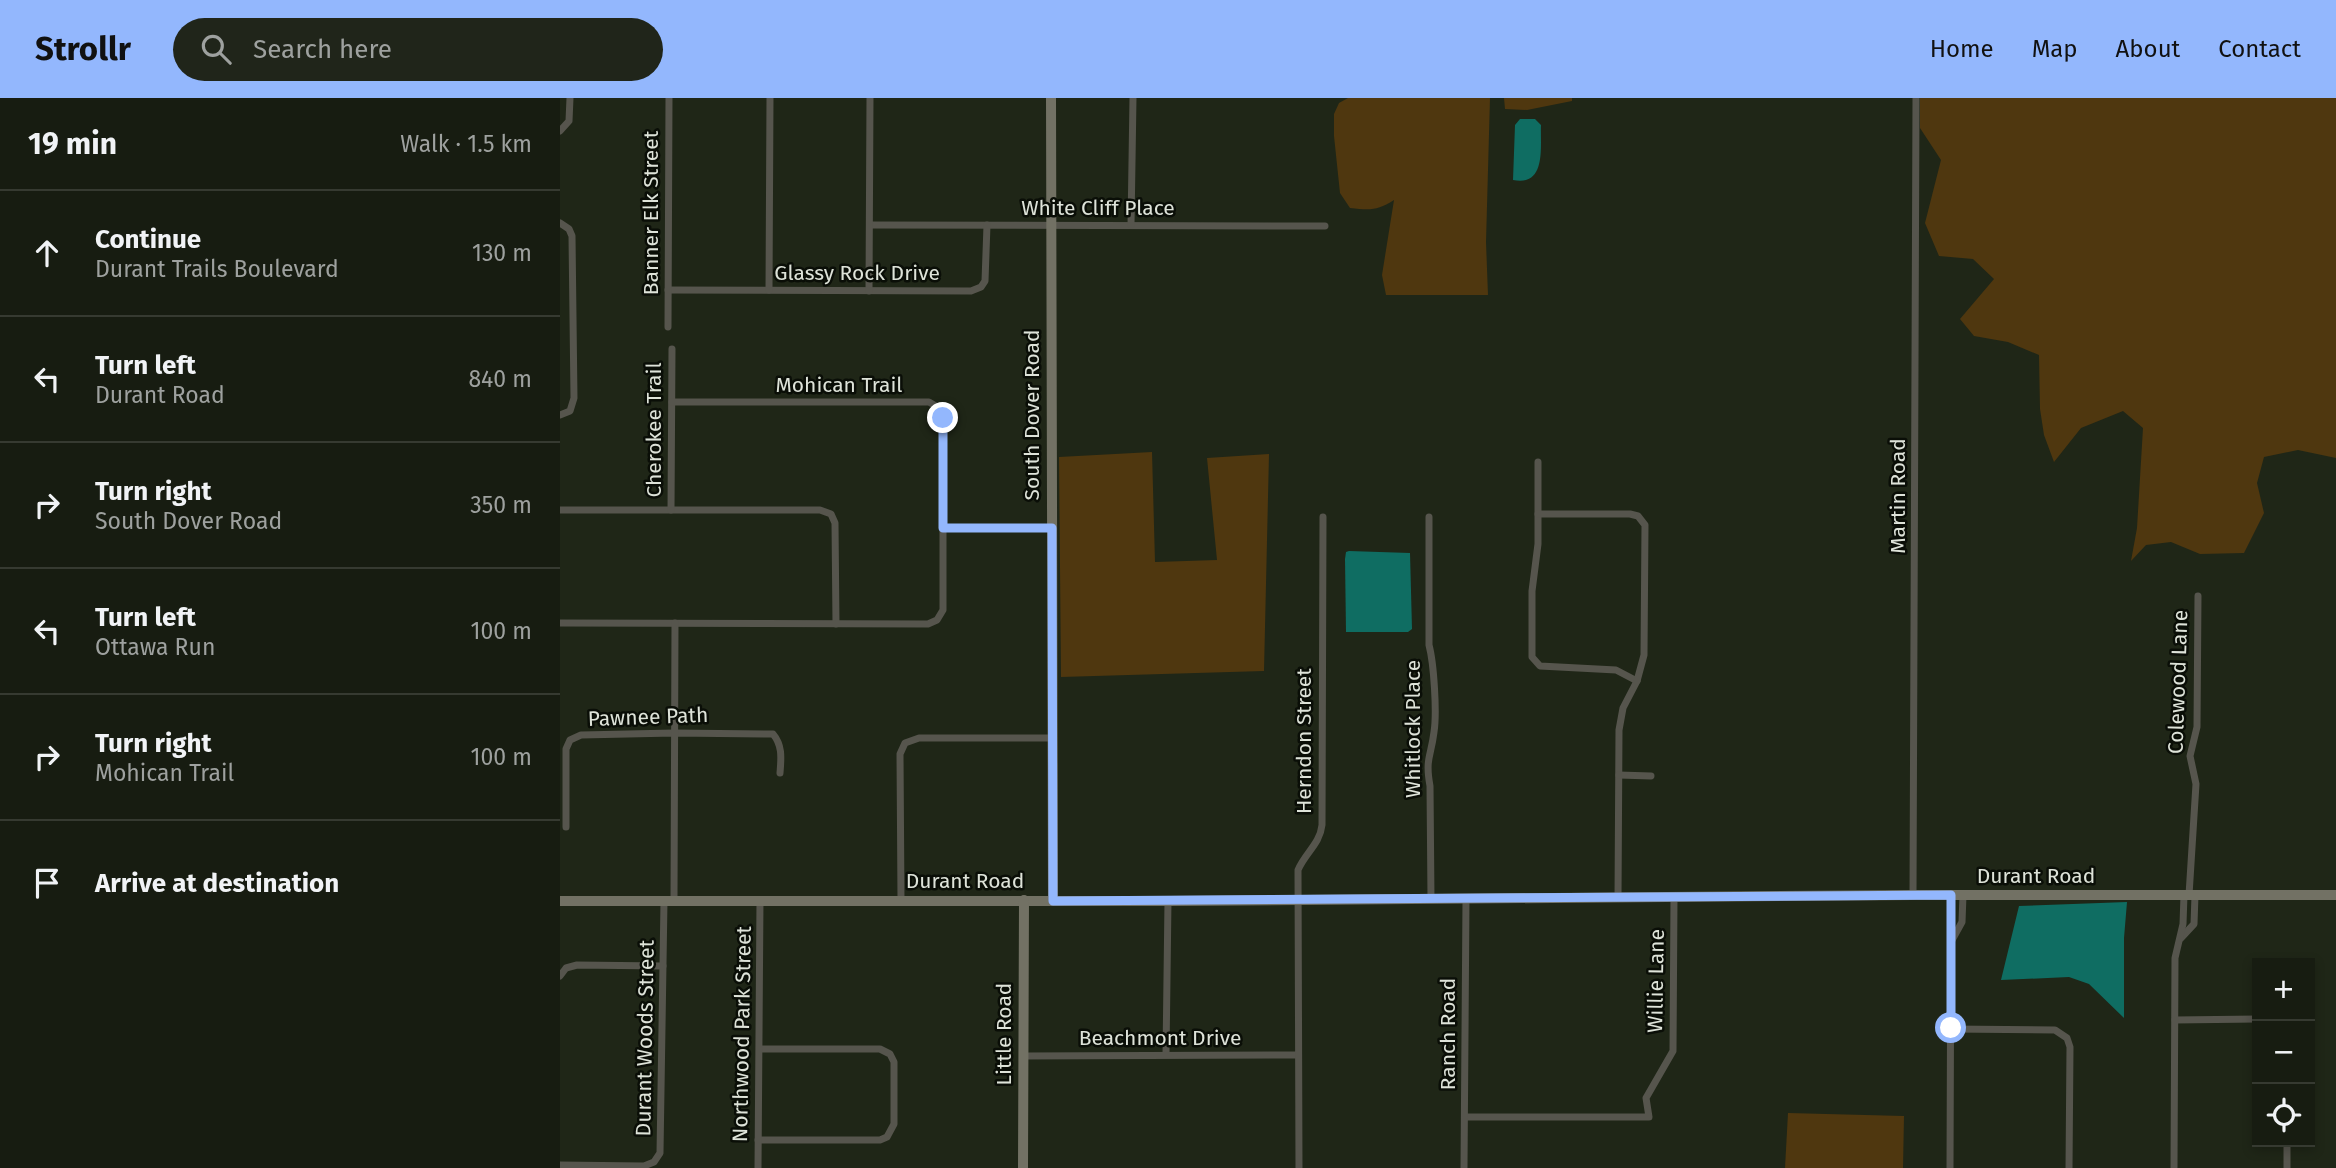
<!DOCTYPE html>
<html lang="en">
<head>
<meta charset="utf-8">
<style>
  body { margin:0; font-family:"Fira Sans",sans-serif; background:#20251a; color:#f1f3f6 }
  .controls { position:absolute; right:21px; bottom:21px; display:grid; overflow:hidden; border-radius:0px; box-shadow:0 4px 10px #0003 }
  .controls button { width:63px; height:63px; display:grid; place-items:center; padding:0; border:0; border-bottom:2px solid #363a31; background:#171c11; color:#f1f3f6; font:35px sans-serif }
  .stop { position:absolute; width:21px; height:21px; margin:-16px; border:5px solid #93b7fd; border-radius:50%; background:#fff }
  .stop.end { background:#93b7fd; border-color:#fff; box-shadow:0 2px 7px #0008 }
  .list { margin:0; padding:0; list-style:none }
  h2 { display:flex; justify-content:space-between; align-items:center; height:91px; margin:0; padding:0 28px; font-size:30px }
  h2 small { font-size:23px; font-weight:400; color:#9ea19f }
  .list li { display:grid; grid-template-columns:46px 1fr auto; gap:21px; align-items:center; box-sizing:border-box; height:126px; padding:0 28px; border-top:2px solid #363a31 }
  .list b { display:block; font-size:26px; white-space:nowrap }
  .list p { margin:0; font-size:23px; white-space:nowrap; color:#9ea19f }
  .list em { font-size:23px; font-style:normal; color:#9ea19f }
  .icon { flex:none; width:38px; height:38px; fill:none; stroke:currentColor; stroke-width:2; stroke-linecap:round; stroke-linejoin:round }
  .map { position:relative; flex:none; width:1776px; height:1070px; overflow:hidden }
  header { display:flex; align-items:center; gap:42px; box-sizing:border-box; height:98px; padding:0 35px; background:#93b7fd; color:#111 }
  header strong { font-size:33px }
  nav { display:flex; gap:38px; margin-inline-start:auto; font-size:24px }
  .search { width:490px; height:63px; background:#20251a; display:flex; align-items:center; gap:18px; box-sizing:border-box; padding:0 24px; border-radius:38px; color:#9ea19f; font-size:26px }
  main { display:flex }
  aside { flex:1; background:#171c11 }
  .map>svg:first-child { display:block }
</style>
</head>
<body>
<header>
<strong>Strollr</strong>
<div class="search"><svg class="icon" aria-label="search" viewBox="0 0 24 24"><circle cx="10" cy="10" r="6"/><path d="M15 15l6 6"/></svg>Search here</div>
<nav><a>Home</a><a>Map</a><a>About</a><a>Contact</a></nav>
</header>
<main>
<aside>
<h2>19 min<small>Walk · 1.5 km</small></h2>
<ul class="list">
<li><svg class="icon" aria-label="ahead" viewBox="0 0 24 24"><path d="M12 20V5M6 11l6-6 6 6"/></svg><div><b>Continue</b><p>Durant Trails Boulevard</p></div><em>130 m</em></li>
<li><svg class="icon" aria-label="left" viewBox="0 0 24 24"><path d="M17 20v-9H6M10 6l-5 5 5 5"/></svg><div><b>Turn left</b><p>Durant Road</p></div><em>840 m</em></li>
<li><svg class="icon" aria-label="right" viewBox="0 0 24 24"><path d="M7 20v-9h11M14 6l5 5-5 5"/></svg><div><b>Turn right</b><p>South Dover Road</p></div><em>350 m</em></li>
<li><svg class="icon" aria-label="left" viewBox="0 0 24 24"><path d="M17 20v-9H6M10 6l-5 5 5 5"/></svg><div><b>Turn left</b><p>Ottawa Run</p></div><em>100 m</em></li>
<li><svg class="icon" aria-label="right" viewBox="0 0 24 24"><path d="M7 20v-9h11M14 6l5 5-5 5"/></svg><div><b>Turn right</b><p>Mohican Trail</p></div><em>100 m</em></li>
<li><svg class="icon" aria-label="arrive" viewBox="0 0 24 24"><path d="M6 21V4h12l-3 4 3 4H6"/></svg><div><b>Arrive at destination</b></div></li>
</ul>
</aside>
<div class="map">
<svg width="1776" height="1070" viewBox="0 0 1776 1070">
  <rect width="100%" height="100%" fill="#1f2617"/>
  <g fill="#4f370f">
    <path d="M788,0H930L926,144L928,197H826L822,177L834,102C817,113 810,112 790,110L780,95L774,38V16L779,5Z"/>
    <path d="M944,0H1012V3L967,12L945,11Z"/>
    <path d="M1360,0H1776V360L1738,352L1704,359L1697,385L1704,415L1684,455L1640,456L1611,444L1586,447L1571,463L1577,430L1583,330L1563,313L1521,330L1494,364L1484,337L1480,311L1479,257L1448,244L1414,238L1400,221L1434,181L1413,161L1379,158L1365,125L1381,62L1360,30Z"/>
    <path d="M592,354L595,464L657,462L647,360L709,356L704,573L501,579L499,359Z"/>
    <path d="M1228,1015L1344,1018L1343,1070H1225Z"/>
  </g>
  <g fill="#0f6d62">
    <path d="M960,21H975L981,27C980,48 987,89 953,82L955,27Z"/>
    <path d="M789,453L850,455L852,531L848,534H786L785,461L786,454Z"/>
    <path d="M1567,804L1564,840V920L1529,886L1509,879L1441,882L1459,808Z"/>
  </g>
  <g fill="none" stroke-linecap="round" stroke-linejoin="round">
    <g stroke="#56554d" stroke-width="7">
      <path d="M0,33L9,23L10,0"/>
      <path d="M0,125L9,131L12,138L14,300L10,313L0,317"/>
      <path d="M310,127L765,128"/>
      <path d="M571,127L573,0"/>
      <path d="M108,192L411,193L421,189L425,183L427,127"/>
      <path d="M209,192L210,0"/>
      <path d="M309,193L310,0"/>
      <path d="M108,229L109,0"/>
      <path d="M978,364V446L972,493V559L980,568L1056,572L1077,583"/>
      <path d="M0,412H260L271,416L275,425L276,526"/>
      <path d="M111,412L112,251"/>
      <path d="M978,416H1070L1078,418L1085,427L1084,557L1077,583L1063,610L1059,632L1058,800"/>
      <path d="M869,419V547C874,566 877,615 874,634C871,659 865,660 870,688L871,801"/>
      <path d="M383,430H492"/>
      <path d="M0,525L368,526L377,522L383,512V320L379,310L369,304H112"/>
      <path d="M1059,677L1091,678"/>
      <path d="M6,729V651L10,642L21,637L114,635L213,636C223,648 221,661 220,675"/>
      <path d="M1353,797L1356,0"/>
      <path d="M1629,797L1636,686L1630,658L1637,629L1638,498"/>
      <path d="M341,802L340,656L345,645L359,640H493"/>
      <path d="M114,803L115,525"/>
      <path d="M1621,840L1634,826L1635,797"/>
      <path d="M1391,844L1402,824L1403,797"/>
      <path d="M0,878L6,870L17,867L103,868"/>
      <path d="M1615,922L1697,921"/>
      <path d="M1391,931L1495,932L1507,940L1510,949L1509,1070"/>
      <path d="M606,956L608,803"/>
      <path d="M463,958L737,957"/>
      <path d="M905,1019H1089L1086,1000L1113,953L1114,800"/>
      <path d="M198,1042H320L327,1039L334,1026V964L330,956L320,951H200"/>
      <path d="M0,1067L84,1068L94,1064L100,1055L104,803"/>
      <path d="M198,1070L200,802"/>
      <path d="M739,1070L738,772C745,755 760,746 762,727L763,419"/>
      <path d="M904,1070L906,801"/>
      <path d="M1390,1070L1391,797"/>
      <path d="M1614,1070L1615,860L1623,826L1624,797"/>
      <path d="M1727,1070V1044"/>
    </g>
    <g stroke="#727164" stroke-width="10">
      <path d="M491,0L493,803"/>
      <path d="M0,803H608L1353,797H1776"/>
      <path d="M463,1070L464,802"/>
    </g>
  </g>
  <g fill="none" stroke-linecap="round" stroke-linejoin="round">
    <path stroke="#93b7fd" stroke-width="9" d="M383,320V430H492L493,803L1391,797V930"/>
  </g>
  <g text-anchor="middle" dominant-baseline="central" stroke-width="5" stroke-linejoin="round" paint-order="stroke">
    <g font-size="21" fill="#dee3d9" stroke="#0a0e07">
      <text x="538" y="110">White Cliff Place</text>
      <text transform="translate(91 115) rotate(-90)">Banner Elk Street</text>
      <text x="297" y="175">Glassy Rock Drive</text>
      <text x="279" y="287">Mohican Trail</text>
      <text transform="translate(472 317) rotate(-90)">South Dover Road</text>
      <text transform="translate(94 332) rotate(-90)">Cherokee Trail</text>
      <text transform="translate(1338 398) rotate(-90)">Martin Road</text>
      <text transform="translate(1618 584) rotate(-88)">Colewood Lane</text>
      <text transform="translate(88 619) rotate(-2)">Pawnee Path</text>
      <text transform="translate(853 631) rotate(-90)">Whitlock Place</text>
      <text transform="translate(744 643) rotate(-90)">Herndon Street</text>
      <text x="1476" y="778">Durant Road</text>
      <text x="405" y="783">Durant Road</text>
      <text transform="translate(1096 883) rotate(-89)">Willie Lane</text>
      <text transform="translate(182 936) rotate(-89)">Northwood Park Street</text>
      <text transform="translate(444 936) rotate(-90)">Little Road</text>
      <text transform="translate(888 936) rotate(-90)">Ranch Road</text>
      <text transform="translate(85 940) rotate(-89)">Durant Woods Street</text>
      <text x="600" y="940">Beachmont Drive</text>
    </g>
  </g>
</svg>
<div class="controls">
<button>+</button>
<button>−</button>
<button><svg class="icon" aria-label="locate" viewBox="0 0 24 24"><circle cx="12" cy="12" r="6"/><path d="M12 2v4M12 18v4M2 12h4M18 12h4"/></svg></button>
</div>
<div class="stop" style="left:1391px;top:930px"></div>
<div class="stop end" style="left:383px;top:320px"></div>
</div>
</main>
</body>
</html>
